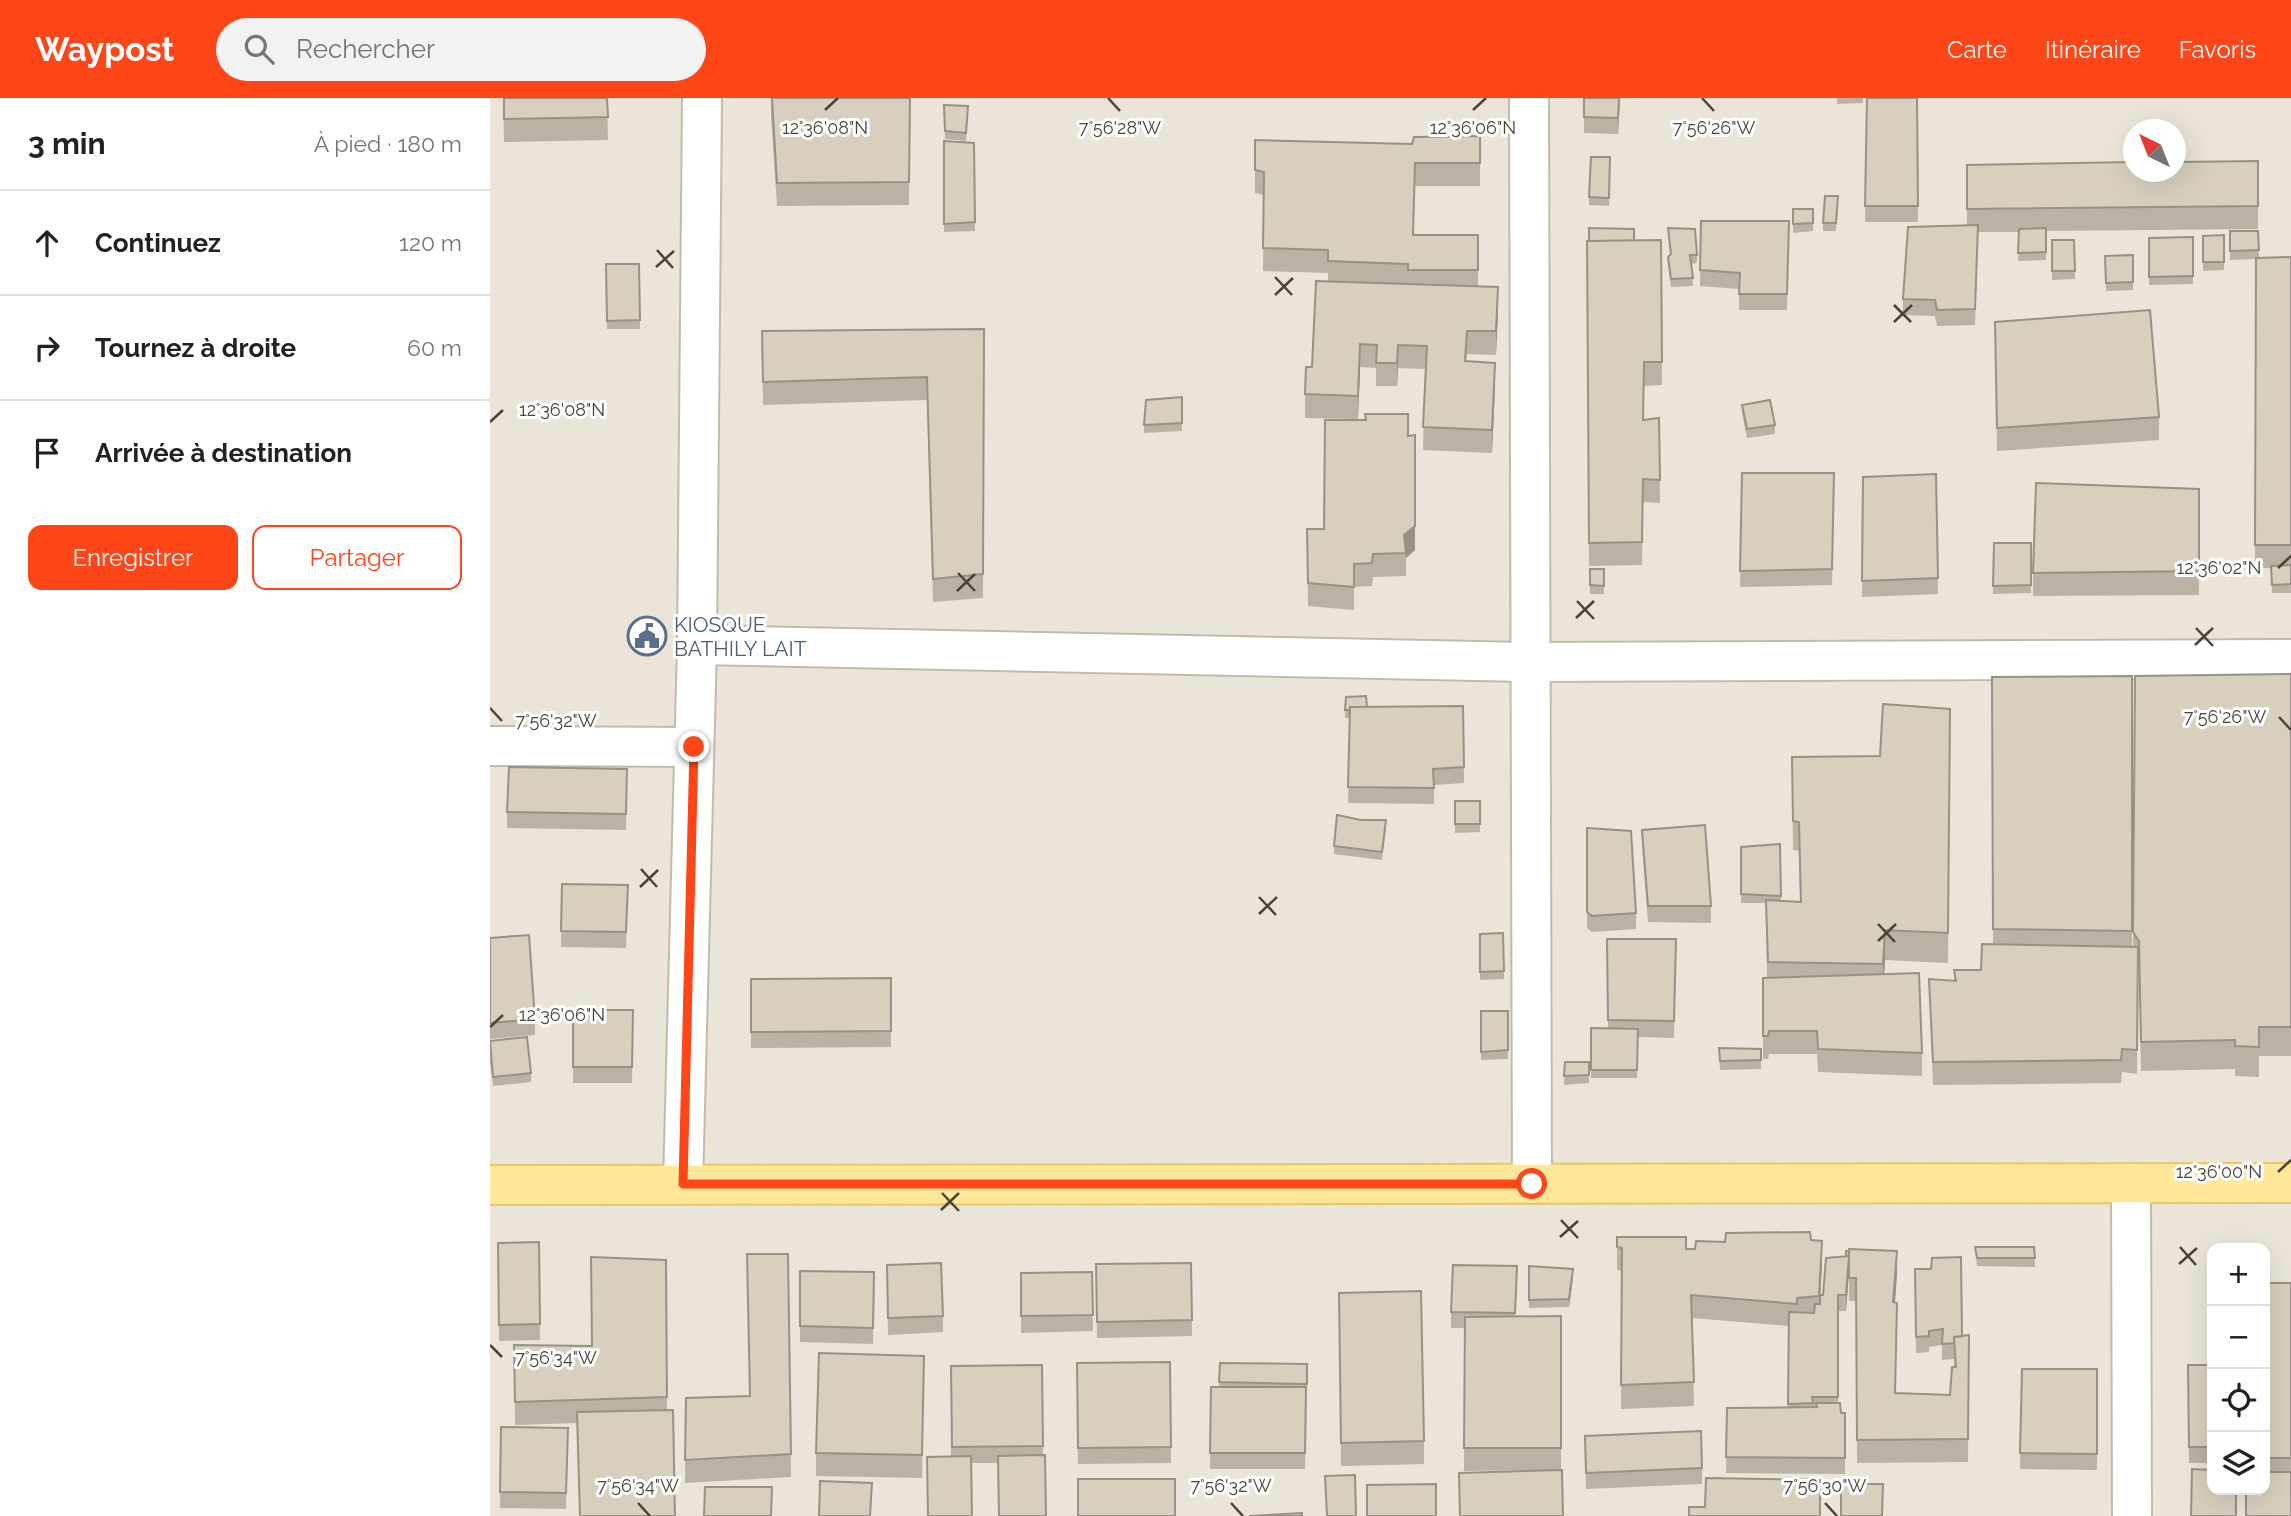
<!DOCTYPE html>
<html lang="fr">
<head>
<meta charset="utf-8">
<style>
  body { margin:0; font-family:Raleway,sans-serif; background:#f2f2f2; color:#202124 }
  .controls { position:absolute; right:21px; bottom:21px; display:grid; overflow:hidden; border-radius:14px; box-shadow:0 7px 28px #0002 }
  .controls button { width:63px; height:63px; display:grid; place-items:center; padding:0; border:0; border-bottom:2px solid #e0e0e0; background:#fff; color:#202124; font:35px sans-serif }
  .compass { position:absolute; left:1633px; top:21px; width:63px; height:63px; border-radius:50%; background:#fff; box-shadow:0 7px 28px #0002; rotate:317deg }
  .stop { position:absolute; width:21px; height:21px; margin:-16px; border:5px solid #ff4618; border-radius:50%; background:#fff }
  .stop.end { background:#ff4618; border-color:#fff; box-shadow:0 2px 7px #0008 }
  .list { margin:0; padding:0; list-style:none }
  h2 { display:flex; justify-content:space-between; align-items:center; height:91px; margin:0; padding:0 28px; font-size:30px }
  h2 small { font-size:23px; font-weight:400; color:#757577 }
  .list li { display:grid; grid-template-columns:46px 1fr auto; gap:21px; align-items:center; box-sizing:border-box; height:105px; padding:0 28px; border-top:2px solid #e0e0e0 }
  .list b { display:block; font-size:26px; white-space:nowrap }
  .list em { font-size:23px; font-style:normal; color:#757577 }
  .actions { display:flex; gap:14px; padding:21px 28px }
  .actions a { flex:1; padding:16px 0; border:2px solid #ff4618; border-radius:14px; text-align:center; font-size:24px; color:#ff4618 }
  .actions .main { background:#ff4618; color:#fff }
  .icon { flex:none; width:38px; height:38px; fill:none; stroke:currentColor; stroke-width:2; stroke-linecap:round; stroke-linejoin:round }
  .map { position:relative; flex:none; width:1801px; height:1418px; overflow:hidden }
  header { display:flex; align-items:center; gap:42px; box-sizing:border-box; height:98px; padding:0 35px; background:#ff4618; color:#fff }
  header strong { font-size:33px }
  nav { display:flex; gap:38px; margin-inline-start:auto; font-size:24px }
  .search { width:490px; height:63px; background:#f2f2f2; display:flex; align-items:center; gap:18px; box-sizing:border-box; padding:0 24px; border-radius:38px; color:#757577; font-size:26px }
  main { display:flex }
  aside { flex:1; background:#fff }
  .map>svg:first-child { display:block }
</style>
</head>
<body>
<header>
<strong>Waypost</strong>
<div class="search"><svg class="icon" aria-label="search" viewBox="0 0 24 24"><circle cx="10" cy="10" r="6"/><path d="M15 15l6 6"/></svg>Rechercher</div>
<nav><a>Carte</a><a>Itinéraire</a><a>Favoris</a></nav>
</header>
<main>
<aside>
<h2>3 min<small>À pied · 180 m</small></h2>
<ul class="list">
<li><svg class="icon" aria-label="ahead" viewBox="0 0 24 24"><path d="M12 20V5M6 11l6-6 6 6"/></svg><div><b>Continuez</b></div><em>120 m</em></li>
<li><svg class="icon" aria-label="right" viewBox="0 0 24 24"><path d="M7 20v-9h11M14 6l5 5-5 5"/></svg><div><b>Tournez à droite</b></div><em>60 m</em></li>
<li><svg class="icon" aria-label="arrive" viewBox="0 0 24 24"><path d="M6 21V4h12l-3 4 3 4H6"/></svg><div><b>Arrivée à destination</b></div></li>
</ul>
<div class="actions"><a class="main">Enregistrer</a><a>Partager</a></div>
</aside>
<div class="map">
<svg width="1801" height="1418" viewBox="0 0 1801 1418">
  <rect width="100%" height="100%" fill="#f5f3ea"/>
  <path fill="#eae5d8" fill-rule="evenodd" d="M0,0H1801V1418H0ZM1644,32H1686V74H1644ZM1722,1150H1775V1392H1722Z"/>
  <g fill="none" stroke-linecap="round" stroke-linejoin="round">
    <defs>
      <g id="minor">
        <path d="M1039,0L1042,1086"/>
        <path d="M207,547L1041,564L1801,561"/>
        <path d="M0,648L204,649"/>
        <path d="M1641,1085L1642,1418"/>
        <path d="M193,1086L207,547L212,0"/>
      </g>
      <path id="major" d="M0,1087L1801,1085"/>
    </defs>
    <use href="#minor" stroke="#c2bbac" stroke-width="42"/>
    <use href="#major" stroke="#e8c765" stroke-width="42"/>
    <use href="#minor" stroke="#fff" stroke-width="38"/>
    <use href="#major" stroke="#ffe79a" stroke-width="38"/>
  </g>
  <g fill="#bab2a4">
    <path d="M13,0H117L118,42L14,44Z"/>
    <path d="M281,0H420L419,107L287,108L281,18Z"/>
    <path d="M1094,0H1130L1128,36L1094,35Z"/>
    <path d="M1347,0H1373V5L1347,6Z"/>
    <path d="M1377,0H1427L1428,124H1375Z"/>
    <path d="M454,7L478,16L476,43L455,41Z"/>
    <path d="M990,38V88H925L923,137H988V189L1008,213L1006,257L977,256L976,263L1005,288L1002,355L933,352L935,271L908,270L907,288H886V270L870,269L868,321L815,320V296L822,269L838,183V175L773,173L774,97L765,95V42L922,46Z"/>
    <path d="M454,43L484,45L485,133L454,134Z"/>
    <path d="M1120,59L1119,108L1099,107V99Z"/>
    <path d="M1768,63V131L1556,133V162L1528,163L1529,134H1488L1485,227L1447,228L1445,218L1413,217V201L1477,127V67Z"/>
    <path d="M1348,106L1346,133H1333V125Z"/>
    <path d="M1303,111H1323V133L1303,135Z"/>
    <path d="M1211,123H1299L1297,212H1249V191L1210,188Z"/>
    <path d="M1178,130L1207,157V165L1201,166L1203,188L1181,189L1178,167V159L1180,156Z"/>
    <path d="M1740,133H1768L1769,160L1801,159V495H1782L1781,470H1765L1766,161L1740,162Z"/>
    <path d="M1734,137V172L1713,173V138Z"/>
    <path d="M1703,139V186L1659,187V140Z"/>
    <path d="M1171,142L1172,287L1154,288L1153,322L1169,320L1170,405L1153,404L1152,467L1099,468L1097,143Z"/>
    <path d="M1562,142H1584L1585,181L1562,182Z"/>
    <path d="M1643,157V192L1616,193L1615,158Z"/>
    <path d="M116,166H149L150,231H117Z"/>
    <path d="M1505,224L1669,319V342L1507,353Z"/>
    <path d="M494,231L493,500L443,504L437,302L273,307L272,233Z"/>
    <path d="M692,299V333L654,335V327Z"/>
    <path d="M1252,307L1285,327V336L1257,340L1252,315Z"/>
    <path d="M918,338L925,452L916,460V478L883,479L882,488L864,489V512L818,508L817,431H834Z"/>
    <path d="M1252,375L1344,391L1342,487L1250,489Z"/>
    <path d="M1446,376L1448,496L1372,499L1373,379Z"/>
    <path d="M1709,391V497L1543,498V475Z"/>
    <path d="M1541,445V495L1503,496V488Z"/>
    <rect x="1100" y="471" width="14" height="25"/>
    <path d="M1801,576V958H1769V979L1745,978V971L1651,973L1649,872L1648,870L1647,976L1632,974L1631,985L1443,987L1439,881L1464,883V872H1491L1503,846L1502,579L1642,578V848L1643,849L1645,578Z"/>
    <path d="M973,608L974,685L944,687V706L858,705L860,620H855V612L877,609Z"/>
    <path d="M1460,611L1458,865L1395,862L1394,876L1432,955V978L1328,974L1327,956H1279L1278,961H1273V880L1277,879L1276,805H1251V749L1290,746L1291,802L1310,804L1309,753L1303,752L1302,659L1390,658Z"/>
    <path d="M137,671L136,732L17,730V714Z"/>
    <path d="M965,703H990V734L965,735Z"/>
    <path d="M896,730L892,762L844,756V748Z"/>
    <path d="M1097,730L1146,815V831L1102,834L1097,830Z"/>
    <path d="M1152,732L1221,808V825L1158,824L1152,748Z"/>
    <path d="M72,786L138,787L136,850L71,849Z"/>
    <path d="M990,836L1014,873V881L990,882Z"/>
    <path d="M0,840L45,921V937L0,941Z"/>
    <path d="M1117,841L1186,857L1184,940L1148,939L1147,980H1101V930H1118Z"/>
    <path d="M401,880V949L261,950V881Z"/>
    <path d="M83,912H143L142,985H83Z"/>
    <path d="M991,913H1018V961L991,962Z"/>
    <path d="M0,943L41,975V984L3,988L0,962Z"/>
    <path d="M1229,950L1271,951V971L1230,972Z"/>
    <path d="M1075,964H1099V985L1074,987Z"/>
    <path d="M1127,1139L1196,1151H1205L1235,1144L1321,1142L1332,1166L1330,1197H1333L1336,1160L1407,1176L1405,1205L1406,1295L1460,1297L1464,1269V1261L1452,1262V1247L1439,1249V1254L1426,1255L1425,1171L1472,1238L1479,1237L1478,1364L1367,1365L1366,1203H1359V1172L1356,1213H1348V1305L1351,1315H1355V1376L1236,1375L1237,1310L1298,1309L1299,1228L1202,1220L1204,1308L1131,1311L1132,1173L1127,1172Z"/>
    <path d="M49,1144L50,1242L9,1243L8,1145Z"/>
    <path d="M1485,1149H1544L1545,1169L1487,1168Z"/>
    <path d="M298,1156L301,1379L195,1385L196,1300L260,1298Z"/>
    <path d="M176,1162L177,1312L87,1325L25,1327L24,1247L102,1248Z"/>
    <path d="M701,1165L702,1238L607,1240L606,1166Z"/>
    <path d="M397,1167L453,1218V1234L398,1237Z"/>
    <path d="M1039,1168L1083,1179L1079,1209L1039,1210Z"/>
    <path d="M310,1173L384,1174L383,1246L310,1244Z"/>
    <path d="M602,1174L603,1233L531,1235V1175Z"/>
    <path d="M1027,1184L1025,1218H1071V1372L974,1373L975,1230H961V1214Z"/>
    <path d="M1775,1185H1801V1418L1775,1392Z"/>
    <path d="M849,1195L934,1343V1366L851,1368Z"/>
    <path d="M434,1258L432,1380L326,1378V1355Z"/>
    <path d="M680,1264L681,1365L588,1366L587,1265Z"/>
    <path d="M730,1265L817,1266L815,1371H720L721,1289H729Z"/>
    <path d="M552,1267L553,1357L508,1365H481L461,1358V1268Z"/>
    <path d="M1698,1267H1722V1365H1699Z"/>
    <path d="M1532,1271H1607V1372L1530,1371Z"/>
    <path d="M11,1329L78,1330L76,1411L10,1410Z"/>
    <path d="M1095,1338L1212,1370V1386L1096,1391Z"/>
  </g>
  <g fill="#979186">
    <path d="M1129,0H1130L1128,36V20Z"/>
    <path d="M1008,189V213L1006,257V233Z"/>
    <path d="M870,246V269L868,321V298Z"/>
    <path d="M908,247V270L907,288V265Z"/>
    <path d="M1005,265V288L1002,355V332Z"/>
    <path d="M925,337V452L916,460L914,437Z"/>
    <path d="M1395,832V862L1393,895V866Z"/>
    <path d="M1332,1143V1166L1329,1222V1198Z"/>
    <path d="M1407,1153V1176L1403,1228V1204Z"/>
    <path d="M1359,1158V1174L1356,1213V1197Z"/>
    <path d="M1083,1171V1179L1079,1209V1201Z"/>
  </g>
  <g fill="#d8cfbf" stroke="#979186" stroke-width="2">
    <path d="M14,0H117L118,19L14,21Z"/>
    <path d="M282,0H420L419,84L287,85Z"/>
    <path d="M1094,0H1129L1128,20L1094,19Z"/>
    <path d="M1377,0H1427L1428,108H1375Z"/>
    <path d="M454,7L478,8L476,35L455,33Z"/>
    <path d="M990,38V65H925L923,137H988V172H918V166L838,163V152L773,150L774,74L765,72V42L922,46L924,39Z"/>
    <path d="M454,43L484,45L485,124L454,126Z"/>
    <path d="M1101,59H1120L1119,100L1099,99Z"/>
    <path d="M1768,63V108L1477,111V67L1643,64V74H1685V64Z"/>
    <path d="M1335,98H1348L1346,125H1333Z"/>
    <path d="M1303,111H1323V125L1303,126Z"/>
    <path d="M1211,123H1299L1297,196H1249L1250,175L1210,172Z"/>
    <path d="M1488,127L1485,211L1447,212L1445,202L1413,201L1418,129Z"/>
    <path d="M1099,130L1144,131V143H1099Z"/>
    <path d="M1178,130L1205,131L1207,157H1200L1203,180L1181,181L1178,159L1181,156Z"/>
    <path d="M1556,130V154L1528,155L1529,131Z"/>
    <path d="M1740,133H1768L1769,152L1740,153Z"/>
    <path d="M1734,137V164H1713V138Z"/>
    <path d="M1703,139V178L1659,179V140Z"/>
    <path d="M1171,142L1172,264H1154L1153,322L1169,320L1170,382L1153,381L1152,444L1099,445L1097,143Z"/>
    <path d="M1562,142H1584L1585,173H1562Z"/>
    <path d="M1643,157V184L1616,185L1615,158Z"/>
    <path d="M1801,159V447H1765L1766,160Z"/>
    <path d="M116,166H149L150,222L117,223Z"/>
    <path d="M826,183L1008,189L1006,233H977L975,263L1005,265L1002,332L933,329L937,248L908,247L907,265H886L887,247L870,246L868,298L815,296L816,269H822Z"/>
    <path d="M1660,212L1669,319L1507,330L1505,224Z"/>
    <path d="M494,231L493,476L443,481L437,279L273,284L272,233Z"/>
    <path d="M692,299V325L654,327L656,302Z"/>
    <path d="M1280,302L1285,327L1257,331L1252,307Z"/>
    <path d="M875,316H918V338L925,337V428L914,437L916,455L883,456L882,465L864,466V489L818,485L817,431H834L835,322H876Z"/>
    <path d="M1252,375H1344L1342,471L1250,473Z"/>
    <path d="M1446,376L1448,480L1372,483L1373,379Z"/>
    <path d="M1546,385L1709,391V473L1543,475Z"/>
    <path d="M1504,445H1541V487L1503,488Z"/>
    <path d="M1801,467V486L1782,487L1781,468Z"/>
    <path d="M1100,471H1114V488L1100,487Z"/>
    <path d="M1801,576V929H1769V949L1745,948V942L1651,944L1649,843L1643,834L1645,578Z"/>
    <path d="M1642,578V833L1503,831L1502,579Z"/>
    <path d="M876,598L877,609H860V612H855L856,599Z"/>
    <path d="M1393,606L1460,611L1458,835L1395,832L1393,866L1278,864L1276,802L1311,804L1309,724L1303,723L1302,659L1390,658Z"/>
    <path d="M973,608L974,669L943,671L944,690L858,689L860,609Z"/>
    <path d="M19,669L137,671L136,716L17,714Z"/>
    <rect x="965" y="703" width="25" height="23"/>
    <path d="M847,717L871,722H896L892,754L844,748Z"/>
    <path d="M1215,727L1221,808H1158L1152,732Z"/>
    <path d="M1097,730L1141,733L1146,815L1102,818L1097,814Z"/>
    <path d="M1290,746L1291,798L1251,796V749Z"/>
    <path d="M72,786L138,787L136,834L71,833Z"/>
    <path d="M1013,835L1014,873L990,874V836Z"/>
    <path d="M39,837L45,921L0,925V840Z"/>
    <path d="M1117,841H1186L1184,923L1118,922Z"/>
    <path d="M1492,846L1648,849L1647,952L1632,951L1631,962L1443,964L1439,881L1466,883L1464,872H1491Z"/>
    <path d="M1429,875L1432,955L1328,951L1327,933H1279L1278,938H1273V880Z"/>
    <path d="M401,880V933L261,934V881Z"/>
    <path d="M83,912H143L142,969H83Z"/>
    <path d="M991,913H1018V952L991,954Z"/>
    <path d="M1101,930L1148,931L1147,972H1101Z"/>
    <path d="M37,939L41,975L3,979L0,943Z"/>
    <path d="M1229,950L1271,951V962L1230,963Z"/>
    <path d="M1075,964H1099V977L1074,978Z"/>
    <path d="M1320,1134L1321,1142L1332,1143L1329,1198L1307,1200V1206L1201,1197L1204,1284L1131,1287L1132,1150L1127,1149V1139H1196V1151H1205L1206,1143L1235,1144L1236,1135Z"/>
    <path d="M49,1144L50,1226L9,1227L8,1145Z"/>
    <path d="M1485,1149H1544L1545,1160H1487Z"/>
    <path d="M1359,1151L1407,1153L1403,1204L1407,1205L1405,1295L1460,1297L1462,1269H1466L1464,1239L1479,1237L1478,1341L1367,1342L1366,1180H1359Z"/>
    <path d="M1356,1153H1359V1164V1158H1356Z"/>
    <path d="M257,1156H298L301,1356L195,1362L196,1300L260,1298Z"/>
    <path d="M1359,1158L1356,1197H1348V1299H1322L1323,1305L1298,1306L1299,1214L1324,1215L1325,1206H1330V1197H1333L1336,1160Z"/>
    <path d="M101,1159L176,1162L177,1299L25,1304L24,1247L102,1248Z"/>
    <path d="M1471,1159L1472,1238L1464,1239V1245L1452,1246L1453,1231L1439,1233V1238L1426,1239L1425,1171H1441L1442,1160Z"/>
    <path d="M451,1165L453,1218L398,1220L397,1167Z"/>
    <path d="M701,1165L702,1222L607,1224L606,1166Z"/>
    <path d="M963,1167L1027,1168L1025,1215L961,1214Z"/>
    <path d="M1039,1168L1083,1171L1079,1201L1039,1202Z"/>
    <path d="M310,1173L384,1174L383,1230L310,1228Z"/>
    <path d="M602,1174L603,1217L531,1218V1175Z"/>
    <rect x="1775" y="1185" width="26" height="175"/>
    <path d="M931,1193L934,1343L851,1345L849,1195Z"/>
    <path d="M1071,1218V1350H974L975,1219Z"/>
    <path d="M329,1255L434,1258L432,1357L326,1355Z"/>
    <path d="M680,1264L681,1349L588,1350L587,1265Z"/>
    <path d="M730,1265L817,1266V1286L729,1284Z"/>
    <path d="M552,1267L553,1348L462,1349L461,1268Z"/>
    <path d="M1698,1267H1722V1349H1699Z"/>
    <path d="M1532,1271H1607V1356L1530,1355Z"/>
    <path d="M721,1289H816L815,1355H720Z"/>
    <path d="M1326,1305H1350L1351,1315H1355V1360L1236,1359L1237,1310L1327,1309Z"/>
    <path d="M183,1312L185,1418H90L87,1314Z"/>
    <path d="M11,1329L78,1330L76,1395L10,1394Z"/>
    <path d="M1211,1333L1212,1370L1096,1375L1095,1338Z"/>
    <path d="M555,1357L556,1418H509L508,1358Z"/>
    <path d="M481,1358L482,1418H438L437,1359Z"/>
    <path d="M1702,1371L1722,1372V1392H1746V1418H1701Z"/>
    <path d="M1072,1372L1073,1418H970L969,1375Z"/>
    <path d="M1775,1374H1801V1418H1756V1392H1775Z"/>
    <path d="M865,1377L866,1418H837L835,1378Z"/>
    <path d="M1216,1380L1330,1382V1418H1199V1409H1215Z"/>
    <rect x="588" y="1381" width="97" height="37"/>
    <path d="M330,1383L382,1385L380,1418H329Z"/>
    <path d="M946,1386V1418H877V1387Z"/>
    <path d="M1351,1386H1393L1392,1418H1351Z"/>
    <path d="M215,1389H282L281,1418H214Z"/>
    <path d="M812,1415V1418H759Z"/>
  </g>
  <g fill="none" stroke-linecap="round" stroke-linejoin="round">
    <path stroke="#ff4618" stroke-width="9" d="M204,649L193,1086H1042"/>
  </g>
  <path fill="none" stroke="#4a4438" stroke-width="2.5" d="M618,0L630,13M1212,0L1224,13M335,12L348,0M983,12L996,0M167,152L183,170M166,169L184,153M785,179L802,197M785,197L803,180M1404,207L1421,224M1404,224L1422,207M0,324L13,312M1788,470L1801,458M468,475L485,493M467,493L485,476M1087,503L1104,521M1086,520L1104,503M1706,530L1723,548M1705,547L1723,530M0,610L12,623M1789,619L1801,632M151,771L167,789M150,789L168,772M769,799L786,817M769,816L787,799M1388,826L1405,844M1388,843L1406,826M0,929L13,917M1788,1074L1801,1062M452,1095L469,1113M451,1112L469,1095M1071,1122L1088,1140M1070,1139L1088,1123M1690,1149L1706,1167M1689,1166L1707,1150M0,1247L12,1259M148,1405L160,1418M741,1405L753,1418M1335,1405L1347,1418"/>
  <defs>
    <symbol id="civic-ring" viewBox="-11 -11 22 22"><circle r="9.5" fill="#fff" stroke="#5c6f8a" stroke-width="1.5"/><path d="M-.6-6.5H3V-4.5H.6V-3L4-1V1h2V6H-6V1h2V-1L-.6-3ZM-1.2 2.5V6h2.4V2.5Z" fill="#5c6f8a"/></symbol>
  </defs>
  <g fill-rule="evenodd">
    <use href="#civic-ring" x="135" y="516" width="44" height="44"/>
  </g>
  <g text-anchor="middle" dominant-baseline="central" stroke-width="6" stroke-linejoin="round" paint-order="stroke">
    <g font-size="21" fill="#4e5e75" stroke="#fff" text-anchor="start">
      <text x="184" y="526">KIOSQUE<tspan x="184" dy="24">BATHILY LAIT</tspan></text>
    </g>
  </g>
  <g font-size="18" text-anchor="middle" fill="#4a4438" stroke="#fff" stroke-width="6" stroke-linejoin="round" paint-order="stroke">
    <text x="335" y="36">12°36'08"N</text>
    <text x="983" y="36">12°36'06"N</text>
    <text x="630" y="36">7°56'28"W</text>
    <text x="1224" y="36">7°56'26"W</text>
    <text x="72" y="318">12°36'08"N</text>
    <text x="1729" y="476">12°36'02"N</text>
    <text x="1735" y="625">7°56'26"W</text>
    <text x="66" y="629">7°56'32"W</text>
    <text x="72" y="923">12°36'06"N</text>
    <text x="1729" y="1080">12°36'00"N</text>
    <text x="66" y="1266">7°56'34"W</text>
    <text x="148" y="1394">7°56'34"W</text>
    <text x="741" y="1394">7°56'32"W</text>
    <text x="1335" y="1394">7°56'30"W</text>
  </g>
</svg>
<div class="controls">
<button>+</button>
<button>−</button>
<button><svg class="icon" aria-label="locate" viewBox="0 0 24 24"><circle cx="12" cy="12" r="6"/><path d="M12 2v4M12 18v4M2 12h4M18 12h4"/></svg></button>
<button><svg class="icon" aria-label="layers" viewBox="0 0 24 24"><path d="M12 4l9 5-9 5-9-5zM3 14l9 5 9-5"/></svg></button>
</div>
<svg class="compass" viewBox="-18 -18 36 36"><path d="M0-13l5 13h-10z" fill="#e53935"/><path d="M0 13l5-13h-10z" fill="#757577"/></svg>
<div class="stop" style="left:1042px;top:1086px"></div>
<div class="stop end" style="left:204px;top:649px"></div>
</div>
</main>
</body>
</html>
